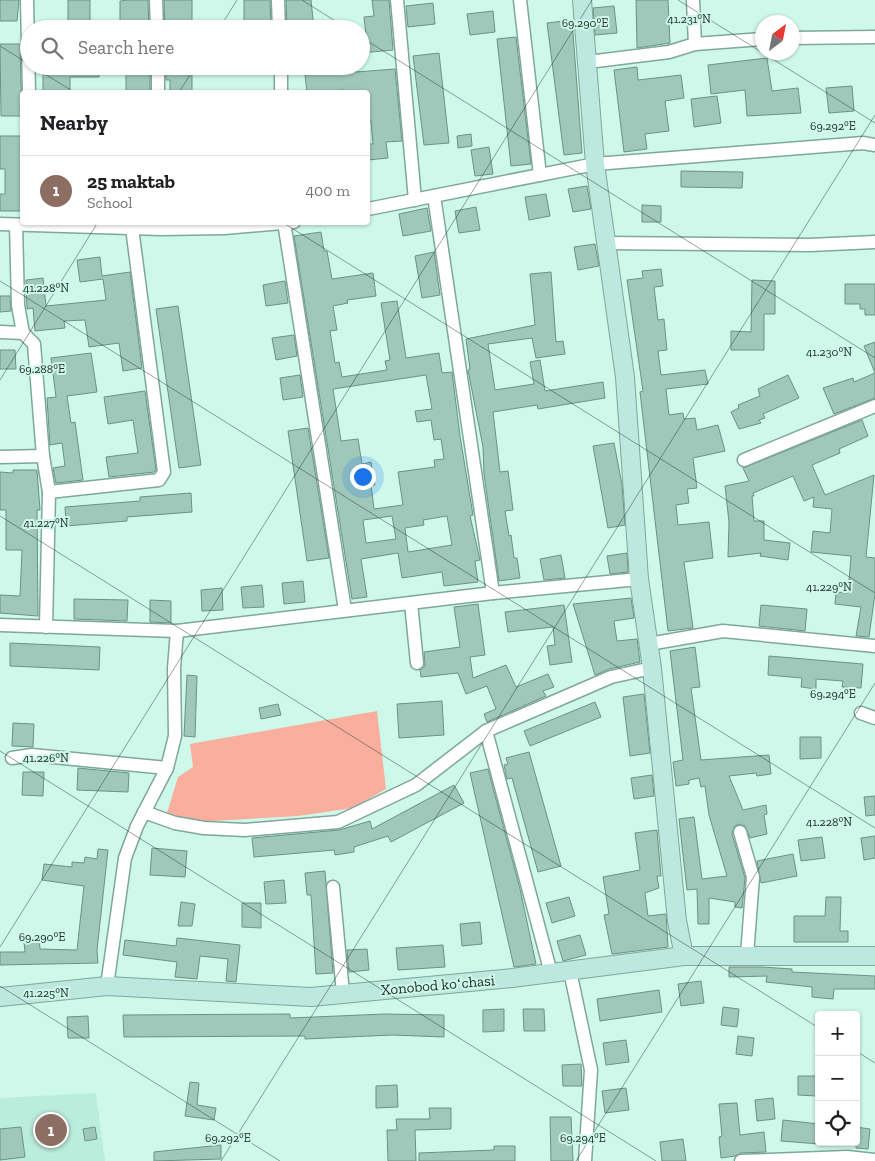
<!DOCTYPE html>
<html lang="en">
<head>
<meta charset="utf-8">
<style>
  body { margin:0; font-family:"Zilla Slab",serif; background:#f2f2f2; color:#202124 }
  .controls { position:absolute; right:15px; bottom:15px; display:grid; overflow:hidden; border-radius:5px; box-shadow:0 1px 4px #0004 }
  .controls button { width:45px; height:45px; display:grid; place-items:center; padding:0; border:0; border-bottom:1px solid #e0e0e0; background:#fff; color:#202124; font:25px sans-serif }
  .compass { position:absolute; left:755px; top:15px; width:45px; height:45px; border-radius:50%; background:#fff; box-shadow:0 1px 4px #0004; rotate:32deg }
  .you { position:absolute; left:362px; top:476px; width:18px; height:18px; margin:-12px; border:4px solid #fff; border-radius:50%; background:#1a73e8; box-shadow:0 0 0 8px #1a73e833 }
  .badge { display:grid; place-items:center; width:32px; height:32px; border-radius:50%; background:#ea580c; color:#fff; font-size:16px; font-weight:700 }
  .pin { position:absolute; translate:-50% -50%; border:2px solid #fff; box-shadow:0 1px 5px #0006 }
  .list { margin:0; padding:0; list-style:none }
  h2 { display:flex; justify-content:space-between; align-items:center; height:65px; margin:0; padding:0 20px; font-size:21px }
  h2 small { font-size:16px; font-weight:400; color:#757577 }
  .list li { display:grid; grid-template-columns:32px 1fr auto; gap:15px; align-items:center; box-sizing:border-box; height:70px; padding:0 20px; border-top:1px solid #e0e0e0 }
  .list b { display:block; font-size:19px; white-space:nowrap }
  .list p { margin:0; font-size:16px; white-space:nowrap; color:#757577 }
  .list em { font-size:16px; font-style:normal; color:#757577 }
  .icon { flex:none; width:28px; height:28px; fill:none; stroke:currentColor; stroke-width:2; stroke-linecap:round; stroke-linejoin:round }
  .map { position:relative; flex:none; width:875px; height:1161px; overflow:hidden }
  .search { position:absolute; background:#fff; box-shadow:0 1px 4px #0004; left:20px; top:20px; width:350px; height:55px; display:flex; align-items:center; gap:12px; box-sizing:border-box; padding:0 18px; border-radius:28px; color:#757577; font-size:19px }
  .panel { position:absolute; background:#fff; box-shadow:0 1px 4px #0004; left:20px; top:90px; width:350px; height:135px; border-radius:5px }
  .map>svg:first-child { display:block }
</style>
</head>
<body>
<div class="map">
<svg width="875" height="1161" viewBox="0 0 875 1161">
  <rect width="100%" height="100%" fill="#cef8ea"/>
  <path fill="#bbeddd" d="M96,1093L105,1161H0V1098Z"/>
  <path fill="#f9ae9e" d="M377,711L386,789L353,808L298,816L195,822L167,813L178,777L193,767L190,744Z"/>
  <g fill="#9fc8ba" stroke="#6a9285" fill-rule="evenodd">
    <path d="M0,0H19L17,21H0Z"/>
    <rect x="68" y="0" width="22" height="29"/>
    <path d="M128,0H148L149,29H120V1Z"/>
    <path d="M164,0H192V29H165Z"/>
    <path d="M244,0H270L271,29H244Z"/>
    <path d="M286,0H311L314,29H287Z"/>
    <path d="M372,0H389L393,50L361,53V35H366L364,17L374,16Z"/>
    <path d="M636,0H668L670,43L637,48Z"/>
    <path d="M433,3L435,24L408,27L406,6Z"/>
    <path d="M614,6L617,33L595,35L593,8Z"/>
    <path d="M493,11L495,32L470,35L467,14Z"/>
    <path d="M572,20L582,153L564,155L547,23Z"/>
    <path d="M516,37L531,164L511,166L497,39Z"/>
    <path d="M0,44H20L22,116H1Z"/>
    <path d="M439,53L449,143L424,145L413,56Z"/>
    <path d="M767,58L772,91L798,88L801,113L747,116L745,90L711,94L708,65Z"/>
    <path d="M43,66H99V77H70V92H43Z"/>
    <rect x="126" y="66" width="24" height="26"/>
    <path d="M166,66H192V92H170V80H166Z"/>
    <path d="M315,66H355L356,72L395,69L402,141L386,142L388,158L368,160V144H373L371,121H368V92H345L344,90L307,92L305,75L316,74Z"/>
    <path d="M637,67L638,80L681,75L684,98L665,101L669,131L645,134L647,149L624,152L614,70Z"/>
    <path d="M852,86L854,111L829,113L826,88Z"/>
    <path d="M717,96L721,123L694,127L691,99Z"/>
    <path d="M471,134L472,146L458,148L457,136Z"/>
    <path d="M0,136H22V211H0V194H5V169H0Z"/>
    <path d="M489,147L493,174L475,176L471,150Z"/>
    <path d="M681,171L743,172L742,188L681,187Z"/>
    <path d="M587,186L591,209L573,212L568,189Z"/>
    <path d="M546,194L550,216L529,220L525,197Z"/>
    <path d="M642,205L661,206V222H642Z"/>
    <path d="M476,207L480,230L459,233L455,211Z"/>
    <path d="M427,208L431,231L403,236L399,214Z"/>
    <path d="M321,232L324,251H327L332,279L373,273L376,296L347,300L348,303L333,306L337,330L330,331L335,363L339,362L342,377L387,370L385,361L390,360L381,303L397,301L406,358L439,353L442,373L452,372L460,436L473,515L470,516L480,560L475,561L478,582L444,586L442,572L402,578L398,553L361,559L367,597L352,599L294,236ZM426,375L432,409L415,411L417,422L431,420L434,440L441,439L444,459L434,460L435,467L398,472L403,505L374,509L371,485H375L371,462L362,464L358,439L341,441L333,389ZM392,516L396,539L366,543L363,520ZM447,516L452,545L408,552L405,528L424,525L423,520Z"/>
    <path d="M595,244L599,266L578,270L574,247Z"/>
    <path d="M434,252L440,295L422,298L415,256Z"/>
    <path d="M100,257L102,276L130,272L142,368L123,371L119,343L89,347L85,320L64,321L65,328L35,331L33,308L27,309L26,280L43,278L46,306L106,300L103,279L80,282L77,260Z"/>
    <path d="M661,269L663,286L654,287L658,320L664,319L667,350L658,351L661,375L705,370L708,384L666,389L669,415L683,413L684,419L695,418L697,430L718,425L725,451L693,458L697,488L687,489L689,503L676,505L678,525L709,522L713,558L684,562L693,628L668,631L640,392L643,391L627,280L643,278L642,271Z"/>
    <path d="M551,272L556,342L563,341L565,354L536,358L532,338L488,344L495,390L534,384L530,362L540,360L545,391L603,382L605,398L538,409L537,405L493,412L500,472L508,471L513,510L505,511L509,536L511,535L514,558H517L520,578L499,581L484,474L483,447L468,370L470,369L466,339L535,325L530,274Z"/>
    <path d="M752,280L775,281V314H764V350H731V331L751,332Z"/>
    <path d="M285,281L288,303L266,306L263,285Z"/>
    <path d="M845,284H875V315H865V309H860V304H845Z"/>
    <path d="M0,296H10L11,311L0,312Z"/>
    <path d="M178,306L201,465L179,468L156,309Z"/>
    <path d="M294,335L297,356L276,360L272,338Z"/>
    <path d="M875,342V398L834,414L823,388L853,378L854,382L875,373L864,346Z"/>
    <path d="M0,350H15L16,369H0Z"/>
    <path d="M91,353L97,392L67,396L71,423L75,422L83,480L56,483L53,468L65,466L62,443L50,445L47,398L56,397L51,358Z"/>
    <path d="M300,375L303,397L283,400L280,378Z"/>
    <path d="M788,375L799,398L763,414L765,418L759,420L761,423L739,429L731,412L739,408L738,405L760,396L758,389Z"/>
    <path d="M145,391L156,470L154,472L109,477L106,457L138,453L133,420L108,424L104,397Z"/>
    <path d="M862,420L868,436L839,449L840,453L812,465L825,495L874,475L866,557L875,558V594L869,637L856,636L861,607L835,604L836,592L848,593L851,556L811,552L813,531L830,533L832,509L813,507L814,497L804,501L793,476L753,493L754,496H752L754,521H764V540L790,543L788,560L760,556L761,553L728,557L729,522L725,486L749,481L743,468Z"/>
    <path d="M308,428L329,558L307,561L288,431Z"/>
    <path d="M614,443L622,485L625,525L608,528L593,446Z"/>
    <path d="M13,470H37L40,510H37L38,616L0,613V595L20,596L22,550H6V510H0V472L13,473Z"/>
    <path d="M191,493L192,512L127,517V521L66,526L65,507L140,501V497Z"/>
    <path d="M627,553L628,572L610,574L607,556Z"/>
    <path d="M561,555L565,578L544,580L540,559Z"/>
    <path d="M303,581L305,602L284,604L282,583Z"/>
    <path d="M262,585L264,607L243,608L241,587Z"/>
    <path d="M222,588L223,610L202,611L201,590Z"/>
    <path d="M631,598L634,618L614,621L617,641L637,639L640,662L609,669L595,675L573,604Z"/>
    <path d="M74,599L128,600L127,621L74,619Z"/>
    <path d="M150,600L171,601V623L150,622Z"/>
    <path d="M478,604L485,655L470,657L473,678L506,665L516,687L548,674L554,687L543,691L546,696L487,722L484,714L496,709L487,686L466,694L458,673L421,677L420,670L425,666L424,652L460,647L454,607Z"/>
    <path d="M564,605L572,662L550,665L547,646L555,645L553,627L508,632L505,612Z"/>
    <path d="M761,605L807,609L805,631L759,626Z"/>
    <path d="M10,643L100,647L99,670L10,666Z"/>
    <path d="M695,647L700,687L691,688L701,760L769,755L771,774L757,776L756,773L729,776L743,810L766,805L767,814L764,815L767,834L750,838L745,826L738,824L734,827L732,834L745,878L742,908L735,907V902L709,898V924H698L697,889L687,890L679,819L694,817L702,879L727,876L709,815L705,786L701,787L699,778L689,780V784L676,786L673,762L683,760L670,651Z"/>
    <path d="M769,656L863,664L861,688L842,687L843,681L816,679V689L801,687L802,678L768,675Z"/>
    <path d="M187,675L197,676L195,737L184,736Z"/>
    <path d="M644,694L650,753L630,756L623,697Z"/>
    <path d="M442,701L444,735L399,738L397,704Z"/>
    <path d="M595,702L601,717L530,746L524,731Z"/>
    <path d="M278,704L281,715L261,719L259,708Z"/>
    <path d="M13,723L34,724L33,747L12,746Z"/>
    <path d="M800,737H821V758L800,759Z"/>
    <path d="M529,752L561,866L538,872L512,778L507,779L504,765L508,764L506,758Z"/>
    <path d="M78,768L129,773L128,792L77,790Z"/>
    <path d="M488,769L520,889L536,964L514,967L470,773Z"/>
    <path d="M23,772H44L43,796L22,795Z"/>
    <path d="M652,775L654,796L634,799L631,778Z"/>
    <path d="M454,785L464,803L391,842L388,836L354,847V852L335,855L334,850L254,857L252,838L339,830L370,821L372,829Z"/>
    <path d="M875,796V815L866,816L864,797Z"/>
    <path d="M657,830L661,876H657L659,888L645,893L648,916L666,914L668,947L612,954L604,915L609,914L603,877L640,870L635,833Z"/>
    <path d="M875,836V858L864,860L861,838Z"/>
    <path d="M822,837L825,858L801,861L798,840Z"/>
    <path d="M152,848L187,851L185,877L150,875Z"/>
    <path d="M98,849L108,850L97,950L98,963L0,965V952H25L24,942H28V938L39,937L40,949L77,950L84,886L42,880L44,864L72,867V862L84,863L85,857L97,859Z"/>
    <path d="M793,854L797,876L761,883L757,861Z"/>
    <path d="M325,871L333,973L316,974L311,895H307L305,873Z"/>
    <path d="M284,880L286,903L266,904L264,882Z"/>
    <path d="M569,897L575,916L552,923L546,903Z"/>
    <path d="M826,897H841L840,931H848V942H794V916H825Z"/>
    <path d="M181,902L195,904L192,926H178Z"/>
    <path d="M242,903H261V928L242,927Z"/>
    <path d="M480,922L482,944L462,946L460,924Z"/>
    <path d="M580,935L586,955L563,961L557,941Z"/>
    <path d="M177,938L240,945L236,982L226,981L228,959L200,956L197,979L175,977L177,962L123,955L125,940L176,946Z"/>
    <path d="M443,945L445,967L398,970L396,948Z"/>
    <path d="M367,949L369,970L349,972L347,950Z"/>
    <path d="M729,967H762L792,969V972L875,976V989H834L833,999L812,997V987L766,982L767,976L729,977Z"/>
    <path d="M701,981L704,1003L681,1006L678,984Z"/>
    <path d="M659,990L662,1012L600,1021L597,999Z"/>
    <path d="M723,1007L739,1009L737,1027L721,1025Z"/>
    <path d="M504,1009V1031L483,1032V1010Z"/>
    <path d="M523,1009H544L545,1031H524Z"/>
    <path d="M290,1014V1018L385,1014L444,1015V1037L392,1035L305,1039V1036L124,1037L123,1015Z"/>
    <path d="M88,1016L89,1038H68L67,1017Z"/>
    <path d="M738,1036L754,1038L752,1056L736,1054Z"/>
    <path d="M626,1040L629,1062L606,1065L603,1043Z"/>
    <path d="M581,1064L582,1086H563L562,1065Z"/>
    <path d="M798,1076H817L816,1096L798,1095Z"/>
    <path d="M190,1082L199,1083L197,1105L216,1108L214,1120L185,1116Z"/>
    <path d="M397,1085L398,1107L376,1108V1086Z"/>
    <path d="M626,1088L629,1110L605,1113L602,1091Z"/>
    <path d="M773,1098L775,1119L757,1121L755,1100Z"/>
    <path d="M737,1103L740,1135L764,1132L766,1152L741,1153L735,1156L721,1158L719,1137L722,1136L719,1104Z"/>
    <path d="M429,1108H451V1129L415,1130L416,1161H388L387,1130H397L396,1119H430Z"/>
    <path d="M550,1117H571L573,1161H551Z"/>
    <path d="M783,1120L819,1124V1144L781,1141Z"/>
    <path d="M21,1127L25,1157L0,1160V1129Z"/>
    <path d="M95,1127L97,1139L85,1141L83,1129Z"/>
    <path d="M856,1127L870,1129L868,1149L856,1148Z"/>
    <path d="M683,1139L686,1161H662L660,1142Z"/>
    <path d="M221,1145V1159L154,1161V1152Z"/>
    <path d="M494,1146H515V1161H419V1153L494,1150Z"/>
  </g>
  <g fill="none" stroke-linecap="round" stroke-linejoin="round">
    <defs>
      <g id="street">
        <path d="M27,0L29,92"/>
        <path d="M156,0L157,29"/>
        <path d="M278,0L279,29"/>
        <path d="M397,0L415,200"/>
        <path d="M520,0L540,175"/>
        <path d="M693,0L695,44"/>
        <path d="M792,38L875,37"/>
        <path d="M588,62L669,52L695,44L762,39"/>
        <path d="M158,66V92"/>
        <path d="M281,66V92"/>
        <path d="M434,196L493,593"/>
        <path d="M368,209L595,164L863,143L875,145"/>
        <path d="M284,222L345,610"/>
        <path d="M0,224L161,229L224,228L294,222"/>
        <path d="M16,225L18,305L23,333L34,344L43,456L49,492L46,627"/>
        <path d="M606,243L810,245L875,242"/>
        <path d="M0,332L23,333"/>
        <path d="M0,457L43,456"/>
        <path d="M744,460L875,406"/>
        <path d="M49,492L159,480L164,472L132,228"/>
        <path d="M411,603L417,663"/>
        <path d="M0,625L177,631L493,593L639,579"/>
        <path d="M649,644L723,631L875,646"/>
        <path d="M861,713L875,718"/>
        <path d="M486,731L551,973"/>
        <path d="M12,758L32,755L167,768"/>
        <path d="M144,812L175,823L204,828L245,830L338,822L416,785L486,731L611,677L652,668"/>
        <path d="M740,832L753,877L747,955"/>
        <path d="M333,887L343,993"/>
        <path d="M570,971L591,1070L585,1161"/>
        <path d="M107,986L125,858L137,826L167,768L175,736L174,668L177,631"/>
        <path d="M741,1161L847,1157L875,1160"/>
      </g>
      <g id="secondary">
        <path d="M582,0L595,164L625,377L639,579L652,668L677,921L684,956"/>
        <path d="M0,997L107,986L311,997L512,978L684,956H875"/>
      </g>
    </defs>
    <use href="#street" stroke="#7fa79a" stroke-width="15"/>
    <use href="#secondary" stroke="#7fa79a" stroke-width="20"/>
    <use href="#street" stroke="#fff" stroke-width="12"/>
    <use href="#secondary" stroke="#bde8de" stroke-width="18"/>
  </g>
  <path fill="none" stroke="#20302b" stroke-width="1" stroke-opacity="0.45" d="M302,0L348,29M678,0L875,123M219,29L237,0M361,37L875,358M0,46L29,64M32,66L74,92M179,92L196,66M282,222L875,593M0,281L875,828M0,380L98,222M0,516L819,1028M0,751L656,1161M0,947L592,0M0,986L280,1161M856,1051L875,1063M221,1161L875,115M576,1161L875,683"/>
  <g text-anchor="middle" dominant-baseline="central" stroke-width="4" stroke-linejoin="round" paint-order="stroke">
    <g font-size="15" fill="#20302b" stroke="#cef8ea">
      <text transform="translate(438 985) rotate(-5)">Xonobod koʻchasi</text>
    </g>
  </g>
  <g font-size="12" text-anchor="middle" fill="#20302b" stroke="#cef8ea" stroke-width="4" stroke-linejoin="round" paint-order="stroke">
    <text x="689" y="23">41.231°N</text>
    <text x="585" y="27">69.290°E</text>
    <text x="833" y="130">69.292°E</text>
    <text x="46" y="292">41.228°N</text>
    <text x="829" y="356">41.230°N</text>
    <text x="42" y="373">69.288°E</text>
    <text x="46" y="527">41.227°N</text>
    <text x="829" y="591">41.229°N</text>
    <text x="833" y="698">69.294°E</text>
    <text x="46" y="762">41.226°N</text>
    <text x="829" y="826">41.228°N</text>
    <text x="42" y="941">69.290°E</text>
    <text x="46" y="997">41.225°N</text>
    <text x="228" y="1142">69.292°E</text>
    <text x="583" y="1142">69.294°E</text>
  </g>
</svg>
<div class="controls">
<button>+</button>
<button>−</button>
<button><svg class="icon" aria-label="locate" viewBox="0 0 24 24"><circle cx="12" cy="12" r="6"/><path d="M12 2v4M12 18v4M2 12h4M18 12h4"/></svg></button>
</div>
<svg class="compass" viewBox="-18 -18 36 36"><path d="M0-13l5 13h-10z" fill="#e53935"/><path d="M0 13l5-13h-10z" fill="#757577"/></svg>
<div class="you"></div>
<div class="pin badge" style="left:51px;top:1130px;background:#8d6e63">1</div>
<div class="search"><svg class="icon" aria-label="search" viewBox="0 0 24 24"><circle cx="10" cy="10" r="6"/><path d="M15 15l6 6"/></svg>Search here</div>
<section class="panel">
<h2>Nearby<small></small></h2>
<ul class="list">
<li><span class="badge" style="background:#8d6e63">1</span><div><b>25 maktab</b><p>School</p></div><em>400 m</em></li>
</ul>
</section>
</div>
</body>
</html>
